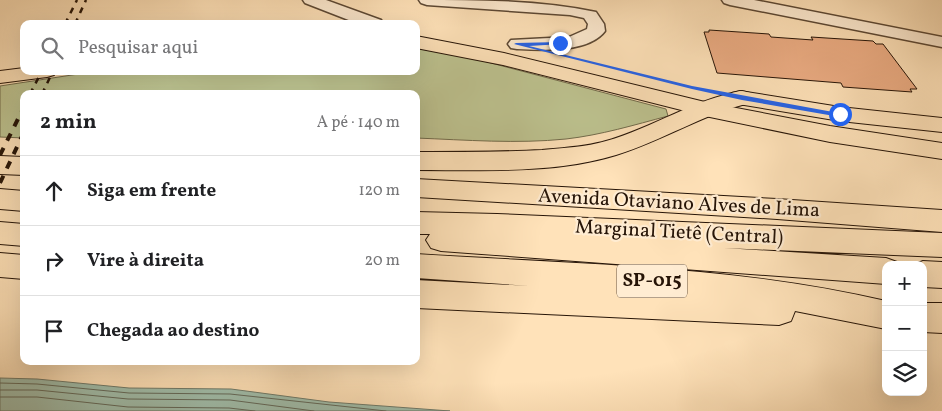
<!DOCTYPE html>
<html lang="pt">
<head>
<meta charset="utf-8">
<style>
  body { margin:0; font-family:Vollkorn,serif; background:#f2f2f2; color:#202124 }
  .controls { position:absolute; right:15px; bottom:15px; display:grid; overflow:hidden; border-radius:10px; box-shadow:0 5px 20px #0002 }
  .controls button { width:45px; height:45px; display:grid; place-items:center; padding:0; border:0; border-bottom:1px solid #e0e0e0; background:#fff; color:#202124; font:25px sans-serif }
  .stop { position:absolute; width:15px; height:15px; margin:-11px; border:4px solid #2563eb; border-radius:50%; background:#fff }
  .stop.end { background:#2563eb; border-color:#fff; box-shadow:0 1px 5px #0008 }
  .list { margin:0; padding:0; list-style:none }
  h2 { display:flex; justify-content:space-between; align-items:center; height:65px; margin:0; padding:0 20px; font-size:21px }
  h2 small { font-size:16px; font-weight:400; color:#757577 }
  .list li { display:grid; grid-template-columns:32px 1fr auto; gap:15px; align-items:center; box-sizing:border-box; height:70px; padding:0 20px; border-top:1px solid #e0e0e0 }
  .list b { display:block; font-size:19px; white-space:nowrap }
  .list em { font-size:16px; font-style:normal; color:#757577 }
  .icon { flex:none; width:28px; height:28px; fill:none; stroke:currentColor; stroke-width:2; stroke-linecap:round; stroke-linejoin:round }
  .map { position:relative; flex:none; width:942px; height:411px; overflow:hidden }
  .search { position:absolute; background:#fff; box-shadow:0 5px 20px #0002; left:20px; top:20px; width:400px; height:55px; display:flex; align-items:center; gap:12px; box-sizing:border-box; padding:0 18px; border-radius:10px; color:#757577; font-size:19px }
  .panel { position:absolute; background:#fff; box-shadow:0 5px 20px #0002; left:20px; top:90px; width:400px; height:275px; border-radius:10px }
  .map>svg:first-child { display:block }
</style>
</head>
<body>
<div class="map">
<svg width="942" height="411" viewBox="0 0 942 411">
  <rect width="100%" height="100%" fill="#ffe2b9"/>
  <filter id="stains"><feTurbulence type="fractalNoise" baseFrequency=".004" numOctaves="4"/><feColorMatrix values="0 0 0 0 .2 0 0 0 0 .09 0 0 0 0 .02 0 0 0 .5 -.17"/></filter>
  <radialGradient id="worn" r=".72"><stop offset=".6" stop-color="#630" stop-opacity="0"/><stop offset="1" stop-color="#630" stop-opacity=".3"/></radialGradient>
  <path fill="#bec491" stroke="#726c4c" d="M416,47L453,53L666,109L668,116C634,125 601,135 566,139C517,144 466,140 416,138V94H24V138L0,137V86L98,71H416Z"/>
  <path fill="#a0beac" stroke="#6f7a6a" d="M0,378L37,379L129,388L231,389L329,402L450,411H0Z"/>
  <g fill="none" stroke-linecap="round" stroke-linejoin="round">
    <g stroke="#63695a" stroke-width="1">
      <path d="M0,383L37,384L129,393L230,394L386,411"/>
      <path d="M0,390H37L128,399L230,400L314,411"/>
      <path d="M0,397H37L128,407L229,408L255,411"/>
    </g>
  </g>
  <path fill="#ebac83" stroke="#261407" d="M709,30L769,34L771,37L813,40L811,37L873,41L876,44H883L917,89H910L912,92L843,87L841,83L717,73L704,32H709Z"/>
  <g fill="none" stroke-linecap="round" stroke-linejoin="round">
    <defs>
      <g id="minor">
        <path d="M303,0H326L381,20L383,24H359L305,3Z"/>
        <path d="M419,0C478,0 539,0 596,12L604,24L605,31C589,53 541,50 517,49L511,48L508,44L511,40L569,37L587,29L588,24L584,18L570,15L427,5L421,3Z"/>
        <path d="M722,0H754L942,37V47L730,5L724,3Z"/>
      </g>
      <g id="major">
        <path d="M416,36L504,53L705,102L830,126L942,143V159L830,142L705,116L503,65L416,48Z"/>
        <path d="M24,68V71H57L54,75L47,77L0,83V71Z"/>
        <path d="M740,91L840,107L942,118V132L840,121L732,103L729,98L732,93Z"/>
      </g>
      <g id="highway">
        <path d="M742,91L750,93L753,98L750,103C703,114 662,141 616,155C554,174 481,170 416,170V152C458,152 500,152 542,150C563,148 586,147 606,141C653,128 694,99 742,91Z"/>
        <path d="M0,156L24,157V175L0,174Z"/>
        <path d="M416,179L777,199L942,210V232L777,219L416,197Z"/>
        <path d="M0,189L24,191V211L0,209Z"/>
        <path d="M416,212L497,214L942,233V257L724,248L886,258L897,262L898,265H886V284L441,251L431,248L426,240L430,234H416Z"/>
        <path d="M0,222L24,224V246L0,244Z"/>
        <path d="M0,253L24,255V279L0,277Z"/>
        <path d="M416,254C573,264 732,265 886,301V329L795,311L791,321L779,325L416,308V280L530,286L416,278Z"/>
        <path d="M923,261L942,262V288L923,287V265H913Z"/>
        <path d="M923,303H942V333L923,332Z"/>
      </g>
    </defs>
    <use href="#minor" stroke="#5c4834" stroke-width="3"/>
    <use href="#major" stroke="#261407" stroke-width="2"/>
    <use href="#highway" stroke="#261407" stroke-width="2"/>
    <use href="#minor" fill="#ffecd2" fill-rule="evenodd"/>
    <use href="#major" fill="#ffe2b9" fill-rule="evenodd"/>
    <use href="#highway" fill="#ffe2b9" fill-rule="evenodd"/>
    <g stroke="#261407" stroke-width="2.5" stroke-dasharray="6 6" stroke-linecap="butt">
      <path d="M65,24L77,0"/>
      <path d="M75,24L86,0"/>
      <path d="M30,94L42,71"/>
      <path d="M42,94L53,71"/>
    </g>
    <g stroke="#261407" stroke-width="4" stroke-dasharray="8 8" stroke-linecap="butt">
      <path d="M0,155L24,107"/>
      <path d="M0,183L24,132"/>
    </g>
  </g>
  <path fill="#2563eb" d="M560,42L562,44L529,46L692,86L844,114L840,117L742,100L692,89L514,44L516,43Z"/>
  <g text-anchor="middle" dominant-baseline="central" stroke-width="4.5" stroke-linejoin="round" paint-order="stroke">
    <rect fill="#ffecd2" stroke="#675544" stroke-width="1" x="617" y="264.5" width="70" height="33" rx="4"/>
    <g font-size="19" font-weight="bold" fill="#261407">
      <text x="652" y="281">SP-015</text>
    </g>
    <g font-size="20" fill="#261407" stroke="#ffecd2">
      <text transform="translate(679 204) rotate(3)">Avenida Otaviano Alves de Lima</text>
      <text transform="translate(679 233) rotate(3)">Marginal Tietê (Central)</text>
    </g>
  </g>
  <rect width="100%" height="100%" filter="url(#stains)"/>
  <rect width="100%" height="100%" fill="url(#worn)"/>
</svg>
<div class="controls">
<button>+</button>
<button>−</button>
<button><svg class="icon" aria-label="layers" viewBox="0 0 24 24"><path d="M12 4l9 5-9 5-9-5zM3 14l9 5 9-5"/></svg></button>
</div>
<div class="stop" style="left:840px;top:114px"></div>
<div class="stop end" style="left:560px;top:43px"></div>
<div class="search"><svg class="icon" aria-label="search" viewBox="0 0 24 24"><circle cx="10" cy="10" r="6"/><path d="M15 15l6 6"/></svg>Pesquisar aqui</div>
<section class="panel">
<h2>2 min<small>A pé · 140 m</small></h2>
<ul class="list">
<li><svg class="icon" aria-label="ahead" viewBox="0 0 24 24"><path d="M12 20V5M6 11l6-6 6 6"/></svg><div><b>Siga em frente</b></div><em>120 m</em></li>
<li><svg class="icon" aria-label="right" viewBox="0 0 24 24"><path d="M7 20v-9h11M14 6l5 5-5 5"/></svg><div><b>Vire à direita</b></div><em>20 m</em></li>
<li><svg class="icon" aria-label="arrive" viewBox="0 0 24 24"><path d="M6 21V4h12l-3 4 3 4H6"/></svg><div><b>Chegada ao destino</b></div></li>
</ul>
</section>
</div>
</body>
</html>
